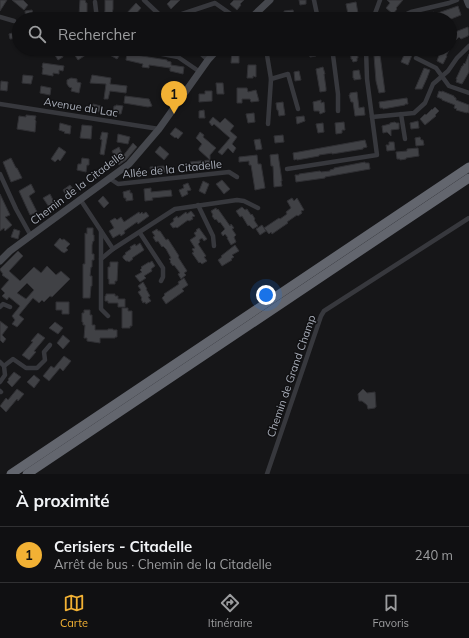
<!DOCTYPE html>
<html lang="fr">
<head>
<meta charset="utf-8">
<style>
  body { margin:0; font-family:Mulish,sans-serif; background:#1e1e20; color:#f1f3f6 }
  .you { position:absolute; left:266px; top:295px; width:14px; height:14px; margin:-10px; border:3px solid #fff; border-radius:50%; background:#1a73e8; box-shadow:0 0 0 6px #1a73e833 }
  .badge { display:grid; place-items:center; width:26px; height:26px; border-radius:50%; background:#f2b134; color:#111; font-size:13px; font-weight:700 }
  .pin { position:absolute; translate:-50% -33px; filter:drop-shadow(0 1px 2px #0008) }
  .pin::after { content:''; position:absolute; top:21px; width:14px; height:12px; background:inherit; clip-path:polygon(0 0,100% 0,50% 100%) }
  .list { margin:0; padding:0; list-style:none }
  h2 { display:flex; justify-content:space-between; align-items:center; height:52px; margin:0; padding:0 16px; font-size:17px }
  h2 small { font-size:13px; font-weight:400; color:#9c9d9f }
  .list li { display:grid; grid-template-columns:26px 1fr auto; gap:12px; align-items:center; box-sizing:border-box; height:56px; padding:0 16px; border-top:1px solid #303032 }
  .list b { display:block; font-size:15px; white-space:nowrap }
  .list p { margin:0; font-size:13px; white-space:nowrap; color:#9c9d9f }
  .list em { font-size:13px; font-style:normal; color:#9c9d9f }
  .icon { flex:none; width:22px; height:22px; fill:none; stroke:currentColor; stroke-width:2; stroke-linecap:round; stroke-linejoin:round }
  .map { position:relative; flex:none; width:469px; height:474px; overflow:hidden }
  .search { position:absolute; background:#101012; box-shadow:0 1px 3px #0004; left:12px; right:12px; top:12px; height:44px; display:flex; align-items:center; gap:10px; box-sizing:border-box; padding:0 14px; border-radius:22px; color:#9c9d9f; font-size:15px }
  .sheet { height:108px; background:#101012 }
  nav { display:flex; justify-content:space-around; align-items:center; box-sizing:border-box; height:56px; border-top:1px solid #303032; background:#101012; font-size:11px; color:#9c9d9f }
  nav a { display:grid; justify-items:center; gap:2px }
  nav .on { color:#f2b134 }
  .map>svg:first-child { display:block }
</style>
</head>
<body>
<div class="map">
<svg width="469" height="474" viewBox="0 0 469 474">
  <rect width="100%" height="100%" fill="#161618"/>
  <g fill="#404145" stroke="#303034" fill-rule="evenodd">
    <path d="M0,0H7L0,11Z"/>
    <path d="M12,0H23L28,5L24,10Z"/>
    <path d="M80,0H85L86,3H87V13L88,19H80L79,15Z"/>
    <path d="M105,0H113V9L111,19H104L105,10Z"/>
    <path d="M171,0H180L171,9L167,4Z"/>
    <path d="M234,0H244L240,4L241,5L237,10L230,4Z"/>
    <path d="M299,0H306V4L300,5Z"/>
    <path d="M387,0H403L396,8L397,9L393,14L386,8L390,3Z"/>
    <path d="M356,2L359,19H349L346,4Z"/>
    <path d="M136,3L141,8L135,15H133L130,18L126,14Z"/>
    <path d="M458,6L461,15L451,19H417L434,12L435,14Z"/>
    <path d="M32,10L33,14L36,13L37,19H26L25,11Z"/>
    <path d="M293,10L295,19H285L284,11Z"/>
    <path d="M217,12L221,16L218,19H210Z"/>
    <path d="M468,27L469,35H468V36L461,39L459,37L450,46V34Z"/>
    <path d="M19,31V38L10,39L9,34Z"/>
    <path d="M51,49H60L63,57L58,60Z"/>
    <path d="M82,49H95L78,60L74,54Z"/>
    <path d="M99,49H114L121,53L117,59Z"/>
    <path d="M232,49H239V63H231Z"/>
    <path d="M308,49H316V56L310,57Z"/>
    <path d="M349,49H357L358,58H357V61L353,62L352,59H351V56H350Z"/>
    <path d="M441,49L449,50L446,56H447L443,64L437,61Z"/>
    <path d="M127,53L136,54V55L167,60V61L171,62V65L184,67L183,74L170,71V67V68L149,65V68L142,67L143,64L126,60Z"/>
    <path d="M469,54V72L462,84L456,82L457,79H456L462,66H463L464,63L465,64Z"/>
    <path d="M380,55L385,92L379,93L376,81L374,56Z"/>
    <path d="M404,55H412L408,65L401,62Z"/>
    <path d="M43,63L64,66L63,71L59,70V74L53,73V76L42,74L43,68L42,67Z"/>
    <path d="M248,65H256V77L253,76V78H247Z"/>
    <path d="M323,67L325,74H324L326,88V91L320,92L316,69Z"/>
    <path d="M424,68L430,70L427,78L422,89H415Z"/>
    <path d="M359,70L361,79L354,80V78H353V71Z"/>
    <path d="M299,71L301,80L295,81L294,72Z"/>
    <path d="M23,75L33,76L31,84L22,83Z"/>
    <path d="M92,75L111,78L110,84L127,86L126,93L110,91L108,99H104L106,84L90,83Z"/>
    <path d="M71,78L77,79V82L81,83L79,93L71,91L72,88L69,87L67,84V80Z"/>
    <path d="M1,81L8,82L7,91L0,90Z"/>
    <path d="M216,83H223L224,94H217Z"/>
    <path d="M41,86L51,88L50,95L40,93Z"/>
    <path d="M237,88H247L248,92L256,90L259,101L251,102L250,99H242V103H237Z"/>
    <path d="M205,91H212V101L199,102V94H205Z"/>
    <path d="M439,91L442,92V91L454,96V97L456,98V100L469,105V113L467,112V113L456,110L457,109L454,108L455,105L442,100V99L437,97Z"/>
    <path d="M357,92L359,108L364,107L365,115L355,116L353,102H351L349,95H350V93Z"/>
    <path d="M125,96L149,99L152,106L148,107L124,103Z"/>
    <path d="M407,98L408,104H405V105L383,109V108H380L379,102Z"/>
    <path d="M321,100V103L324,102L325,112L320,114L319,111H314L313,102Z"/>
    <path d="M283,102L285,115L279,116L278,110H277L276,103Z"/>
    <path d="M93,104L101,106L100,112L92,111Z"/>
    <path d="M116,105L123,106L121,114L113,113L114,106H116Z"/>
    <path d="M435,107L439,111L435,115L436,116L425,125L420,119L425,114L426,115L432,109V110Z"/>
    <path d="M204,110L205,118H199V111Z"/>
    <path d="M254,113L255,122L248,123L246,114Z"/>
    <path d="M26,115L36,116L35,120L36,121L35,132L17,129L19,116L26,117Z"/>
    <path d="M304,116L305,121L297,124L296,117Z"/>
    <path d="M213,117L220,123L225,118L234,126L230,131L237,137L232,144L236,148L233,153L228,148L222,155L218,152L230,138L214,124L212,126L209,122Z"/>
    <path d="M418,121L419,128L411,129L410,123Z"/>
    <path d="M344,122L345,130H342V133L336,134L335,123Z"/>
    <path d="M395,122L396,123H399V129L391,130V136L387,132L383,133L382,126L390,124V123Z"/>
    <path d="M60,123L71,126L70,134L64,133L65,132L59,130Z"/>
    <path d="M323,123L324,132L318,133L316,124Z"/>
    <path d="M82,125L92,126L91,139L80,138Z"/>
    <path d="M175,128H176L183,133L178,139L176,137L175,138L170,134Z"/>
    <path d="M102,132L108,133L104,155L100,154L102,140L100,139Z"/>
    <path d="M200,132L204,135L203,137L216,148L210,155V160L199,150V148L202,144L196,138Z"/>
    <path d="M118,134L130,137L128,144L117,142Z"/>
    <path d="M283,135L284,142L275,143L274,136Z"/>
    <path d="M420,137L421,140H423L424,145L416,146L415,138Z"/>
    <path d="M260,139L262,149L256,150L254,140Z"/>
    <path d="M365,140L367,147L363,148V149L332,154V153L326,154L319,155V156L297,160V159L294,160L293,153Z"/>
    <path d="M389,142H394L395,150L387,151L386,145H389Z"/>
    <path d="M133,143L137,147L126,160L119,165L112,151L119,147L123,156Z"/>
    <path d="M160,146L169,154L164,160L155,152Z"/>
    <path d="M59,147L66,152L60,161L58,159L55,162L51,159Z"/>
    <path d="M418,148L419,156L406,158V159L400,160V159H397L396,152L407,151V149Z"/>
    <path d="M278,154L282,181H281L282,186L274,187L273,166H271L270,155Z"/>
    <path d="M257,155L258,164H261L265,188L255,190L251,165H249V161L239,162V157Z"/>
    <path d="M11,158L16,168H17L22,178L11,182L3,162Z"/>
    <path d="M82,158L89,159V165H87L86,172L77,170L78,164H81Z"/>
    <path d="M210,160L211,165L207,166L208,167L191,169L190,162Z"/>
    <path d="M365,162V163H369L370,169L325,177V178L296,182L295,175H299V174L320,171L321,172L330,171V170L334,169V168Z"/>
    <path d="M164,166L165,172L151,174L150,167Z"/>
    <path d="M222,180L230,189L224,194L216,184Z"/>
    <path d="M203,181L209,184L205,194L199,191Z"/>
    <path d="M188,183L191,190L187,191L188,194L182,197L179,190L184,188L183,185Z"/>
    <path d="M31,184L35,192L29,196L37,212L30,215L19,191Z"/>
    <path d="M70,185L75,191L67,197L63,190Z"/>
    <path d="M151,188V192L171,190L172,196L152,198L153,200L145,201L144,189Z"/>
    <path d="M130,190V193H132L133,200L126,201V198H124L123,192Z"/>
    <path d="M0,194L10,215L5,217L12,225L5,231L4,228L0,231Z"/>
    <path d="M50,194L54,202H56L58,205L54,208L52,205L49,207L43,198Z"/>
    <path d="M103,196L109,203L104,208L98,201Z"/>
    <path d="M292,198L294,201L297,198L304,210L301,211L302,213L298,216L297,215L287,222L288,223L272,234L271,232L269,234L264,228L279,218L280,219L287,214L286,212L291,208L287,201Z"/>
    <path d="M242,207L245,210L247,209L251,215L252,214L255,219L254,220L258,226L253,229L249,225L248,226L242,216L240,217L236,211Z"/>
    <path d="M216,208L217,210L218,209L230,226L231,224L234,228L232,229L236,235L234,237L236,242L231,245L227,238H228L225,234L223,236L221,233L225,229L220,222L219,223L216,219L215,220L212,216L213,215L211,211Z"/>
    <path d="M191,211L195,216L192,217L193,219L189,221L188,220L177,228L176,227L173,228L170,224L174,221L173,219L177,216L178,218L186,212L187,214Z"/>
    <path d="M139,212L140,214L142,212L143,214L146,212L149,216L138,224L137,222L127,229L124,231L125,233L121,236L120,234L113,238L109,231L114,228L110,221L115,218L117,220L121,217L124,222Z"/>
    <path d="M262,225L266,231L260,235L256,229Z"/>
    <path d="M87,228H93V235H94V241H93L92,245V254H94V260H92V267H91L90,276H92V286H91L90,298H83V264H85V233L87,234Z"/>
    <path d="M199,228L207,239L204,241L202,238L199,240L200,242L198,244L206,256L204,257L207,261L202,264L200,262L199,263L192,253L194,252L192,249L195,248L190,240L196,236L194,233L197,231L196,230Z"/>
    <path d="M14,229L20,231L18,239L11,237Z"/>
    <path d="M157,229L158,231H160L166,240L168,239L179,256L178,257L187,271L184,273L186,275L181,279L178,274L180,273L174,265L173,266L170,262L171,261L169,259L171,258L166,249L163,246L162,247L158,241L156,242L153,237L155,236L152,232Z"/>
    <path d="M60,238L62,240L64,239L70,244L66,248L68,250L64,253L63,252H62L54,245Z"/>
    <path d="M140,243L144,250L132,258L133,259L129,262L128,261H126L123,258V256L126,254L125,253L131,249L130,247L135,244L136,246Z"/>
    <path d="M235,245L239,251L232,255L234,257L231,259L232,260L222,266L218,260L222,257L221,256Z"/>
    <path d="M18,251L23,256L9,271L20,281L34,267L41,273L47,266L56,275L61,271L70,279L52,297L50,296L44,302L42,300L39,303L33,298L19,315L24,319L17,327L12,324L15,320L12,316L20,306L9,297L7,300L2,296L5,293L1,289L9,280L2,275L3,274L0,270V269ZM27,283L34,290L26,299L17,293Z"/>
    <path d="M152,261L155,266L151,269L152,271L144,276L146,278L140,282L135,276L142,272L140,270L142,268L141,267L149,262V263Z"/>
    <path d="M110,262H118L117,281H115V284H109V279H108V267H110Z"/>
    <path d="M184,278L188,285L182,289L184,291L166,304L162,298L165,295L164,294L179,284L178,282Z"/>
    <path d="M143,282L147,289H146L150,296L148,297L151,301L146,304L145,302L143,303L141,299L142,298L138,292L141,290L138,286Z"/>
    <path d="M106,294H115V296H118V299H125V307H118V303H108V301H105V296H106Z"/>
    <path d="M56,302H69V314H62V310H56Z"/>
    <path d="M122,308H128V311H132V326H130V328H122Z"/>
    <path d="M84,310H90V315H92V325H95V330H108V329H113V330H117V337H115V338H100V343L87,341V338H84L85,325H83V322H82V313H84Z"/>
    <path d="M0,321L8,327L2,335L6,339L3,343L0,340Z"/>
    <path d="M55,322L63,328L58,334L49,328Z"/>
    <path d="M38,333L45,338L34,351L36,352L29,360L22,355L33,342L31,341Z"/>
    <path d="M63,335L70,341L63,349L57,343Z"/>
    <path d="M64,356L71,361L63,371L60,368L49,381L43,376L51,366L54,368Z"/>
    <path d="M14,372L21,377L12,387L7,382L9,380L8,379Z"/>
    <path d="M34,375L40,380L34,388L27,382Z"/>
    <path d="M17,389L24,394L18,401L17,399L6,412L0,406L6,398L8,400Z"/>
    <path d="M363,389L367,393L375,392L376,407H375V408L368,409L367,405L362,401H359L358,394Z"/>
  </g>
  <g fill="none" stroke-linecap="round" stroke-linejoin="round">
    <g stroke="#37383d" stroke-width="4.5">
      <path d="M144,0L164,19"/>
      <path d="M314,0L318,19"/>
      <path d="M95,2L97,19"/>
      <path d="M259,10L261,19"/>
      <path d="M0,17L14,21"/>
      <path d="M167,19L215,3L238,19"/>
      <path d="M373,19L380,0"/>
      <path d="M396,19L411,12L449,3L457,0"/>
      <path d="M136,49L178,57L200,72"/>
      <path d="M196,49L208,60"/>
      <path d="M266,49L271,79L268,124"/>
      <path d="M330,49L333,55L338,94V111"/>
      <path d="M416,58L436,68L449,86L469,93"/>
      <path d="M271,79L288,74L298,109"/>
      <path d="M0,104L159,129"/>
      <path d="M401,114L405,139"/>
      <path d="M372,117L414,113L425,103L433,84L448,71L457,58L469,46"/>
      <path d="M287,169L377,155L367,79L366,49"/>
      <path d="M0,174L16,209L31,236"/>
      <path d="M109,178L118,184L229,172L237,177"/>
      <path d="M80,199L113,249"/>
      <path d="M198,205L213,236L214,246"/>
      <path d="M101,231V259"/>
      <path d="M140,233L163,268V277L161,281"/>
      <path d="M0,307L3,304L10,307"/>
      <path d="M108,316L101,309V259L113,249L175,209L237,200L244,201L258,208"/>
      <path d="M0,362L4,366L5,375L0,382"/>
      <path d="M4,366L13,359L26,368H37L45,360L44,352L50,345"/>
      <path d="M0,391L1,392"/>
      <path d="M267,474L321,316L324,311L469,218"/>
    </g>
    <g stroke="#45474d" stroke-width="7">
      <path d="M467,0L469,5"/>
      <path d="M250,19L270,0"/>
      <path d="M0,261L10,251L29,237L129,164L159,129L208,60L218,49"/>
    </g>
    <g stroke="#63666e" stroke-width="9">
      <path d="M11,474L469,167"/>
      <path d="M27,474L469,178"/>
    </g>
  </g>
  <g text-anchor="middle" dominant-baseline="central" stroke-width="3" stroke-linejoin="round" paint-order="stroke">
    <g font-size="11" fill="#a8adb8" stroke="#111113">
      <text transform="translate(81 107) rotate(9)">Avenue du Lac</text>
      <text transform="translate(172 169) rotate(-6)">Allée de la Citadelle</text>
      <text transform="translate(77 188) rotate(-37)">Chemin de la Citadelle</text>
      <text transform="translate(291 376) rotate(-71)">Chemin de Grand Champ</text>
    </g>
  </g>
</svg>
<div class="you"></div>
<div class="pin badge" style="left:174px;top:114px">1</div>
<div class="search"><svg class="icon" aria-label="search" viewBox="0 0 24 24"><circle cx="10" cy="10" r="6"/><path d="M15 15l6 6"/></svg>Rechercher</div>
</div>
<section class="sheet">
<h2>À proximité<small></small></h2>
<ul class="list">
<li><span class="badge">1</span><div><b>Cerisiers - Citadelle</b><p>Arrêt de bus · Chemin de la Citadelle</p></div><em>240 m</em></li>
</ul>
</section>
<nav>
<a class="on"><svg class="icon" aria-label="map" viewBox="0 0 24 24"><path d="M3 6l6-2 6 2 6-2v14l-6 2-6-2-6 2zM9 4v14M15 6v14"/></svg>Carte</a>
<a><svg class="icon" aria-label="directions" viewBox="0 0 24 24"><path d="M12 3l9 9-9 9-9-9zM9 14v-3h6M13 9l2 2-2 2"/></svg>Itinéraire</a>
<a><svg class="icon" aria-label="saved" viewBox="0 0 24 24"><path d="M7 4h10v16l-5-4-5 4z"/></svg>Favoris</a>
</nav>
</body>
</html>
